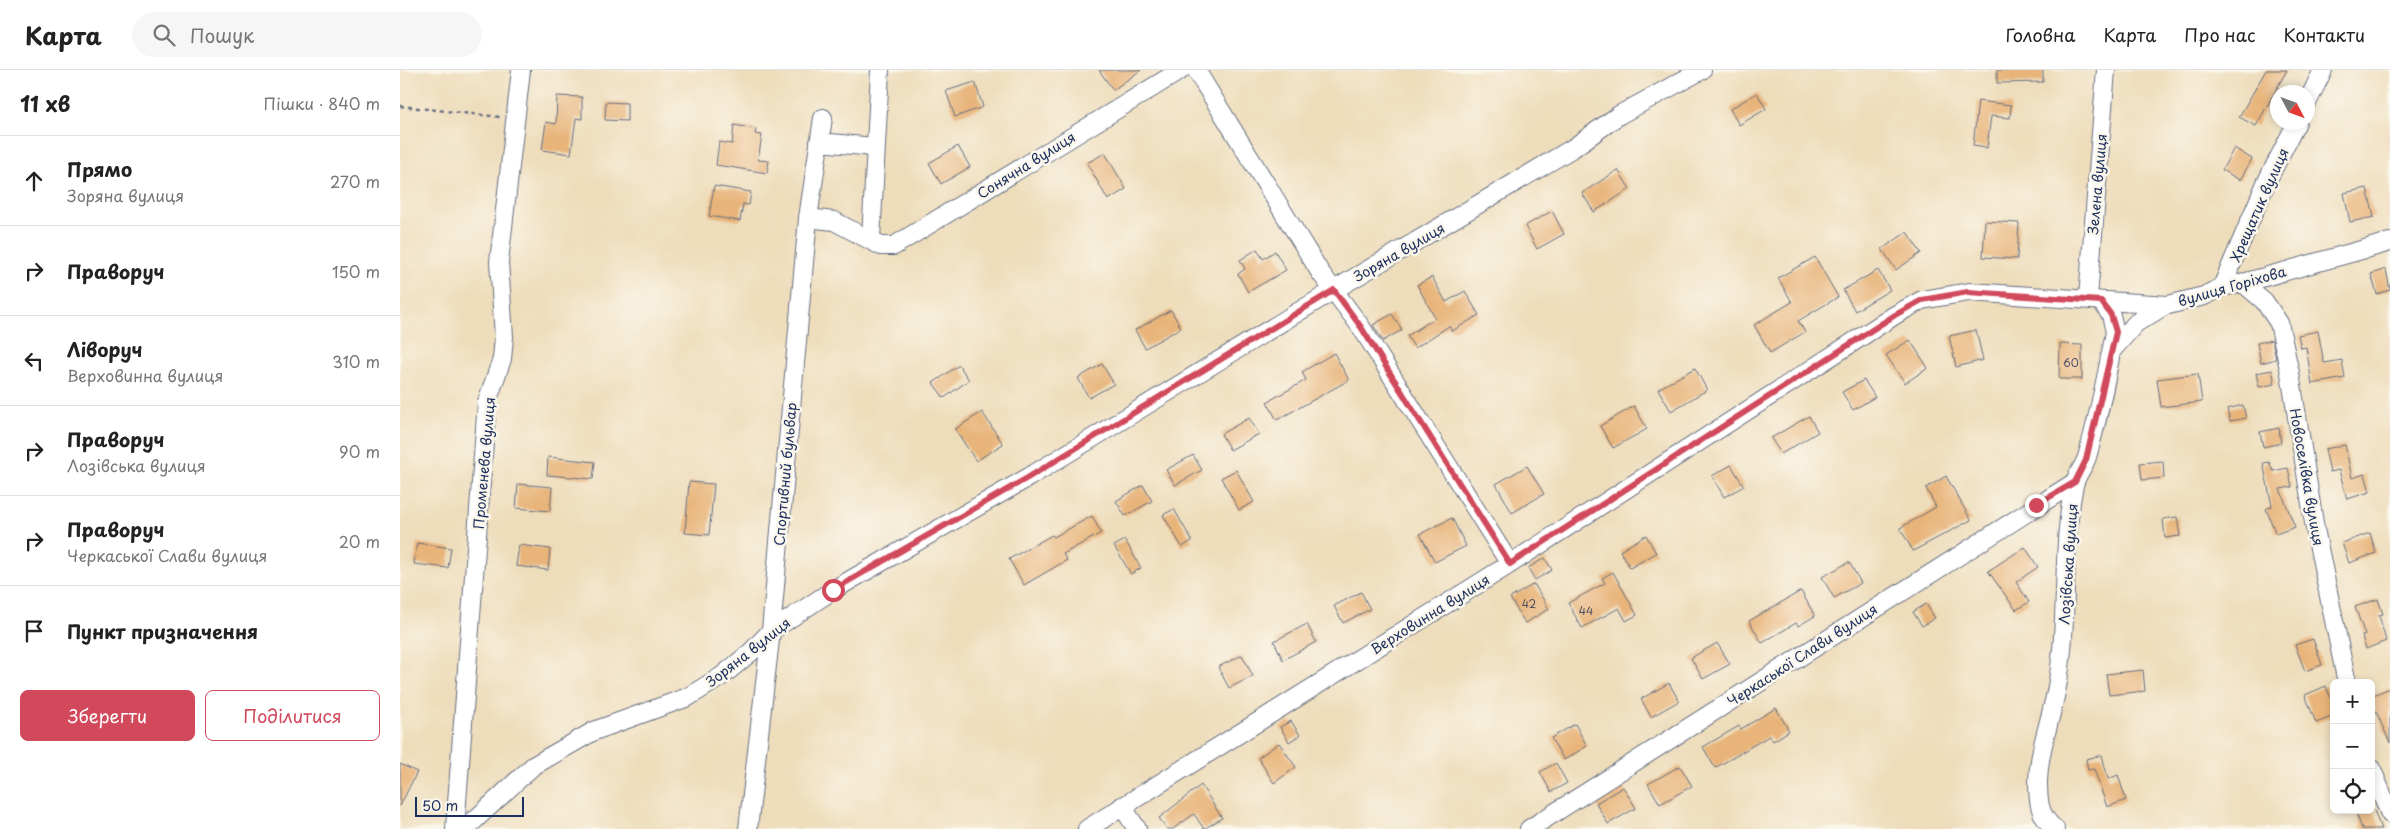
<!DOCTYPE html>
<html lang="uk">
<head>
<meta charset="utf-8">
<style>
  body { margin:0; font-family:"Playpen Sans",sans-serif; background:#f6f6f6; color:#222 }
  .controls { position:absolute; right:15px; bottom:15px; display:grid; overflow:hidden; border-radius:8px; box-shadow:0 2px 8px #0003 }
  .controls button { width:45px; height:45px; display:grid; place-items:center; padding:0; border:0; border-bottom:1px solid #e0e0e0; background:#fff; color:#222; font:25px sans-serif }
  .compass { position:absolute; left:1870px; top:15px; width:45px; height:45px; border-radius:50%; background:#fff; box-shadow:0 2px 8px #0003; rotate:131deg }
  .scale { position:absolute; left:15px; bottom:12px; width:109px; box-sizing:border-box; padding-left:5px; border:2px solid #1b2f5e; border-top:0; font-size:14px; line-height:18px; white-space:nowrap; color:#1b2f5e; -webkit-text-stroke:4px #fbf7ec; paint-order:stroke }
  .stop { position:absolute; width:15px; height:15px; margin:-11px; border:4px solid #d1495b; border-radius:50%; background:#fff }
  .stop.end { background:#d1495b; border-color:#fff; box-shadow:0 1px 5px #0008 }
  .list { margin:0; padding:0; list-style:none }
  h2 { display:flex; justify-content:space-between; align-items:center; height:65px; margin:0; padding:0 20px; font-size:21px }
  h2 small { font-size:16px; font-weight:400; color:#767676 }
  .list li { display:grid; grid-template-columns:32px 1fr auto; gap:15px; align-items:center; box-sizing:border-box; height:90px; padding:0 20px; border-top:1px solid #e0e0e0 }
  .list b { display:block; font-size:19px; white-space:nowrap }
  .list p { margin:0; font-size:16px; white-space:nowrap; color:#767676 }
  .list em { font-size:16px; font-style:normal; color:#767676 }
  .actions { display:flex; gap:10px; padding:15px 20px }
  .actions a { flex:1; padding:11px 0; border:1px solid #d1495b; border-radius:8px; text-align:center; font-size:18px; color:#d1495b }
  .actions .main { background:#d1495b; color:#fff }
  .icon { flex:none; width:28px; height:28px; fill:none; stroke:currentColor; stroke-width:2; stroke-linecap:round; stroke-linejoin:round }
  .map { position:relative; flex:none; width:1990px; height:759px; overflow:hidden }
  header { display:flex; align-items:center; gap:30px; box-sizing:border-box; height:70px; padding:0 25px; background:#fff; border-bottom:1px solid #e0e0e0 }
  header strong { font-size:24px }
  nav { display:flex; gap:28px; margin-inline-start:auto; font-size:18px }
  .search { width:350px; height:45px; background:#f6f6f6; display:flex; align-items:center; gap:12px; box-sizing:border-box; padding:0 18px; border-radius:28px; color:#767676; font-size:19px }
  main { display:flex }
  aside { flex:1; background:#fff }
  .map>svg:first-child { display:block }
</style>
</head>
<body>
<header>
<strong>Карта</strong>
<div class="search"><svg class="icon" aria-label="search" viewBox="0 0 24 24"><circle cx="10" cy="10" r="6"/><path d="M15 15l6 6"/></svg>Пошук</div>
<nav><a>Головна</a><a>Карта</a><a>Про нас</a><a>Контакти</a></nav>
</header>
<main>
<aside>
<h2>11 хв<small>Пішки · 840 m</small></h2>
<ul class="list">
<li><svg class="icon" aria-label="ahead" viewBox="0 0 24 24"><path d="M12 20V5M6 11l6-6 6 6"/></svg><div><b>Прямо</b><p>Зоряна вулиця</p></div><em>270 m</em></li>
<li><svg class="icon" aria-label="right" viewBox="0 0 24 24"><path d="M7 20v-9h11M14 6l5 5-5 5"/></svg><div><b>Праворуч</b></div><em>150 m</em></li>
<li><svg class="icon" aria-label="left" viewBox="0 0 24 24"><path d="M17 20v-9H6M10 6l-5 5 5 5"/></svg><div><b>Ліворуч</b><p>Верховинна вулиця</p></div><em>310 m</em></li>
<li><svg class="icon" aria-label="right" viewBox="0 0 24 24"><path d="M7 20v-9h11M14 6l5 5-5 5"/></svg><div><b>Праворуч</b><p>Лозівська вулиця</p></div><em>90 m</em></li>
<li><svg class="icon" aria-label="right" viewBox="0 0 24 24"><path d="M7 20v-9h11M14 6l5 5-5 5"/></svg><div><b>Праворуч</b><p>Черкаської Слави вулиця</p></div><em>20 m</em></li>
<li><svg class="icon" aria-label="arrive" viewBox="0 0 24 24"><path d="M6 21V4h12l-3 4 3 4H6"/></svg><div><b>Пункт призначення</b></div></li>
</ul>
<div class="actions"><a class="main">Зберегти</a><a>Поділитися</a></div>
</aside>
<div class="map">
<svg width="1990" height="759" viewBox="0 0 1990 759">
  <rect width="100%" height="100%" fill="#fbf7ec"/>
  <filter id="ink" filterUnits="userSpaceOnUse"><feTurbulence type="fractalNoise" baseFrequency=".02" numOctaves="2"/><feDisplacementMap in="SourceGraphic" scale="10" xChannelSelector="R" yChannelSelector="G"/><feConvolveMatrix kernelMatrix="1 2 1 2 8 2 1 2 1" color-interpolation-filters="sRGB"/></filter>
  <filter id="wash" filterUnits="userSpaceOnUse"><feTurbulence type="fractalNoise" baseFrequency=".0096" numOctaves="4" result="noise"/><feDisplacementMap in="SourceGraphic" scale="20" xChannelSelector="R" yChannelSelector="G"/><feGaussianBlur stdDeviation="1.12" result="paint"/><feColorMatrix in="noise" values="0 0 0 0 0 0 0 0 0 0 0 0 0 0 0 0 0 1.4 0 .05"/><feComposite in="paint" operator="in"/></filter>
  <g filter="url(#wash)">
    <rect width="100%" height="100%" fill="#edb"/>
    <g id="blocks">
      <g fill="#e8b479">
        <path d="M699,0H741L713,20Z"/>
        <path d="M1597,0H1643V12L1597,13Z"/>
        <path d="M1866,0H1887L1856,56L1839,47Z"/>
        <path d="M575,12L583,37L555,47L546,21Z"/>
        <path d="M1357,23L1366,39L1339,55L1330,39Z"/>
        <path d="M157,26L182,27V49L176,48L171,84L142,80L146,52L156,54Z"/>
        <path d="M1578,31L1611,35L1610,48L1591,46L1587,78L1573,76Z"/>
        <path d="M206,32L227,33V51L205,50Z"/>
        <path d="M334,55L356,59L355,64L362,65L358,90L369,91L367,103L316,95L319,72L332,74Z"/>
        <path d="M558,76L570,97L541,114L529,93Z"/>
        <path d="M1834,78L1852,89L1840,110L1822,100Z"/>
        <path d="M705,83L726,119L708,130L687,93Z"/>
        <path d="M1218,100L1230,119L1194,142L1182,123Z"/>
        <path d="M314,116L351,122L349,135L343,134L340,151L309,146Z"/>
        <path d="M1967,118L1974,147L1950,152L1944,123Z"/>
        <path d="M1152,141L1164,164L1137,179L1125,156Z"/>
        <path d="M1585,151L1619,153L1617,189L1583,187Z"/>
        <path d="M1507,162L1521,183L1496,200L1482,179Z"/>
        <path d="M857,179L863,189L875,181L886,200L848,222L838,204L845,199L840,190Z"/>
        <path d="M1415,187L1438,227L1398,251L1405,262L1370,283L1354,255L1392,232L1378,208Z"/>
        <path d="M1986,199L1990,220L1977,224L1971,204Z"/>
        <path d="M1478,200L1490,220L1455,241L1443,220Z"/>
        <path d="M1032,207L1046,232L1065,221L1079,245L1052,261L1049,256L1015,278L1007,266L1035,248L1017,215Z"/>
        <path d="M771,240L781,258L745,278L735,260Z"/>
        <path d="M992,244L1002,260L983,271L973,255Z"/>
        <path d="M1576,260L1583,290L1556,297L1549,266Z"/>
        <path d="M1918,261L1924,293L1942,290L1945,308L1912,314L1906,277L1901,278L1898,265Z"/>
        <path d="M1510,270L1528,298L1505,313L1486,285Z"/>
        <path d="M1872,270L1876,289L1861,293L1857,273Z"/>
        <path d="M1660,274L1682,275V309H1659Z"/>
        <path d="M934,283L949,310L877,350L867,332L906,310L902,302Z"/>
        <path d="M702,294L714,314L689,328L678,308Z"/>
        <path d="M559,295L569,310L544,328L533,313Z"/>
        <path d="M1295,298L1307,320L1271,341L1258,319Z"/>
        <path d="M1872,300L1875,314L1859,317L1856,303Z"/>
        <path d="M1798,304L1802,332L1761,337L1757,309Z"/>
        <path d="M1464,310L1475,327L1453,340L1442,322Z"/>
        <path d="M1843,335L1846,348L1830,351L1827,339Z"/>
        <path d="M1234,336L1247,359L1213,378L1200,356Z"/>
        <path d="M582,342L603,374L576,391L555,359Z"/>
        <path d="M1409,346L1418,362L1381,384L1371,368Z"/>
        <path d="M849,348L859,364L830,380L821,364Z"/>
        <path d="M1879,358L1881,373L1863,377L1860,362Z"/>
        <path d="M1945,375L1952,408L1965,404L1970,422L1947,429L1939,400L1930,402L1925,379Z"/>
        <path d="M793,385L802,400L775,415L766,400Z"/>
        <path d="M148,387L195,392L193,409L147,405Z"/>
        <path d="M1763,391L1764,408L1742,410L1740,393Z"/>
        <path d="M1869,392L1873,401L1888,398L1892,417L1880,419L1895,457L1876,464L1866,439L1872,436L1863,393Z"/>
        <path d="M1331,395L1344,416L1324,427L1312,406Z"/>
        <path d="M1127,396L1144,424L1112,443L1096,414Z"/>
        <path d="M836,400L854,432L839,440L821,408Z"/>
        <path d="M1546,406L1571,450L1513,481L1500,458L1536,437L1526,418Z"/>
        <path d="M289,412L314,414L309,465L285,463Z"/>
        <path d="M118,414L152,417L150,441L116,438Z"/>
        <path d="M743,415L752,431L725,446L716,431Z"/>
        <path d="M774,439L792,471L782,477L763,445Z"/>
        <path d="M692,446L701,463L663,484L667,490L624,515L609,489L652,465L654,467Z"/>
        <path d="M1777,447L1780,466L1765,468L1763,449Z"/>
        <path d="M1052,448L1066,476L1035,492L1020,464Z"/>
        <path d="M1970,463L1976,483L1949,493L1942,473Z"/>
        <path d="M1246,465L1256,483L1230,498L1220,481Z"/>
        <path d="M725,470L741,498L731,504L714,476Z"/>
        <path d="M17,473L51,478L48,498L14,494Z"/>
        <path d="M119,475L150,479L148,500L116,496Z"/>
        <path d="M1625,477L1638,497L1616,512L1629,532L1616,540L1588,501Z"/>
        <path d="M1145,488L1152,500L1135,510L1128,498Z"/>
        <path d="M1449,492L1461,513L1434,528L1422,507Z"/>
        <path d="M1213,502L1237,545L1226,551L1219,538L1182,558L1168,533L1205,513L1202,508Z"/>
        <path d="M1134,514L1149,539L1125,553L1110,528Z"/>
        <path d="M1401,521L1415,546L1398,556L1396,553L1362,573L1349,551Z"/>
        <path d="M961,522L970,539L943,553L934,536Z"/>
        <path d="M1978,529L1983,544L1979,545L1986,571L1966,579L1962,566L1965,565L1955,537Z"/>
        <path d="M1526,534L1535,548L1522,556L1513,542Z"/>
        <path d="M907,554L916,572L883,590L874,571Z"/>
        <path d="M1913,569L1922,595L1905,601L1895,575Z"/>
        <path d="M1317,573L1330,594L1303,609L1291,588Z"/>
        <path d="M842,585L853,606L829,618L818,597Z"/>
        <path d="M1743,600L1745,621L1709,625L1706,604Z"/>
        <path d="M1269,613L1279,631L1251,647L1241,629Z"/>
        <path d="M1926,616L1934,637V646L1916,653L1905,625Z"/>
        <path d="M1990,618V673L1971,630V626Z"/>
        <path d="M1376,638L1389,661L1373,671L1369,666L1315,698L1303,677L1339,656L1341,659Z"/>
        <path d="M891,651L900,665L889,672L880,657Z"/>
        <path d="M1175,654L1187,676L1164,690L1151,668Z"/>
        <path d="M879,673L896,697L874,713L858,688Z"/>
        <path d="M1702,685L1708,709L1718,705L1726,730L1707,737L1694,699L1688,700L1686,689Z"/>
        <path d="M1156,693L1167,713L1151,722L1140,702Z"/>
        <path d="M0,694L17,702L0,736Z"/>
        <path d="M1280,696L1292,716L1260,734L1248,714Z"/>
        <path d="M801,715L822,748L804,759L794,744L773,759H767L759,748Z"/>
        <path d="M1223,717L1236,738L1208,754L1196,733Z"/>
        <path d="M1955,740H1974L1981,759H1962Z"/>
      </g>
    </g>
  </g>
  <g filter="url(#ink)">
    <use href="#blocks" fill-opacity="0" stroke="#656c7f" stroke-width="1"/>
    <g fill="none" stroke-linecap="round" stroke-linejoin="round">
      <defs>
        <g id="minor">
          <path d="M796,0L920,202L961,257L1110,494"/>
          <path d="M1908,31L1923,0"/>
          <path d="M419,72L475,77"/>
          <path d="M408,148L434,151L481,176H494L781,0"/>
          <path d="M471,169L480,0"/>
          <path d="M1843,213L1864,231L1879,253L1890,303L1915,459L1947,613"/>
          <path d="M1822,217L1866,113L1897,52"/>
          <path d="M1688,228L1706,0"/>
          <path d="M1714,278L1736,253L1766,235"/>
          <path d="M1971,697L1990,744"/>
          <path d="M722,736L737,759"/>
          <path d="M55,759L87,332L102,289L104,267L99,192L121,0"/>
          <path d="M65,759L133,696L194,661L288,627L322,606L351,582L371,561L433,520L629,407L934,220L1173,78L1219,45L1302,0"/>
          <path d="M348,759L371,561L408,148L423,48"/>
          <path d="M687,759L1110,494L1495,245L1522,230L1569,222L1768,235L1804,226L1822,217L1843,213L1990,172"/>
          <path d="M1129,759L1675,412"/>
          <path d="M1655,759C1639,746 1638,732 1638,711C1639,676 1653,645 1658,611C1669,546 1661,479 1674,415C1676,405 1684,397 1687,387C1699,346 1707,304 1715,262L1711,245L1701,231"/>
        </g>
      </defs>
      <use href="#minor" stroke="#656c7f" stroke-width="20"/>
      <path stroke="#656c7f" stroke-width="2.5" stroke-dasharray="4 4" stroke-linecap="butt" d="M0,36L100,47"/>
      <use href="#minor" stroke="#fff" stroke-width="18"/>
    </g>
  </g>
  <g fill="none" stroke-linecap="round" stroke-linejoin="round" filter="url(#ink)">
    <path stroke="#d1495b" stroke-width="6" d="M433,520L629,407L934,220L961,257L1110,494L1495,245L1522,230L1568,222L1701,231L1711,245L1716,262L1686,390L1675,412L1636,435"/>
  </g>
  <g text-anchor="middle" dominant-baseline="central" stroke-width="5" stroke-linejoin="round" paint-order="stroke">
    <g font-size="11" fill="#4e5065">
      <text x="1671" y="292">60</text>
      <text x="1129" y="533">42</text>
      <text x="1186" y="540">44</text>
    </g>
    <g font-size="14" fill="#1b2f5e" stroke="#fbf7ec">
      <text transform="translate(626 95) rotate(-32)">Сонячна вулиця</text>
      <text transform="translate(1697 114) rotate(-85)">Зелена вулиця</text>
      <text transform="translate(1859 135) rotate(-66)">Хрещатик вулиця</text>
      <text transform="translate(999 182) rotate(-30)">Зоряна вулиця</text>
      <text transform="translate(1832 216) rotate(-16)">вулиця Горіхова</text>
      <text transform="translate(84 393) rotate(-85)">Променева вулиця</text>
      <text transform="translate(385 404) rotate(-85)">Спортивний бульвар</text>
      <text transform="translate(1907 407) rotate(80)">Новоселівка вулиця</text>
      <text transform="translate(1668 494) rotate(-86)">Лозівська вулиця</text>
      <text transform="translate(1030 544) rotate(-32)">Верховинна вулиця</text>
      <text transform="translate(348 582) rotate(-38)">Зоряна вулиця</text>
      <text transform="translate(1402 585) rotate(-33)">Черкаської Слави вулиця</text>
    </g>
  </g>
</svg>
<div class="controls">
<button>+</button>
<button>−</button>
<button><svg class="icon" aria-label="locate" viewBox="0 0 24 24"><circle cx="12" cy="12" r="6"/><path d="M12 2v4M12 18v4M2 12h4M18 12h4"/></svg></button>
</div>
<svg class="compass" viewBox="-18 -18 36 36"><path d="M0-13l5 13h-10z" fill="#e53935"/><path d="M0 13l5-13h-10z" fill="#767676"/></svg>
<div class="scale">50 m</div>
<div class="stop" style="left:433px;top:520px"></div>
<div class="stop end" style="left:1636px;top:435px"></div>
</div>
</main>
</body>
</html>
